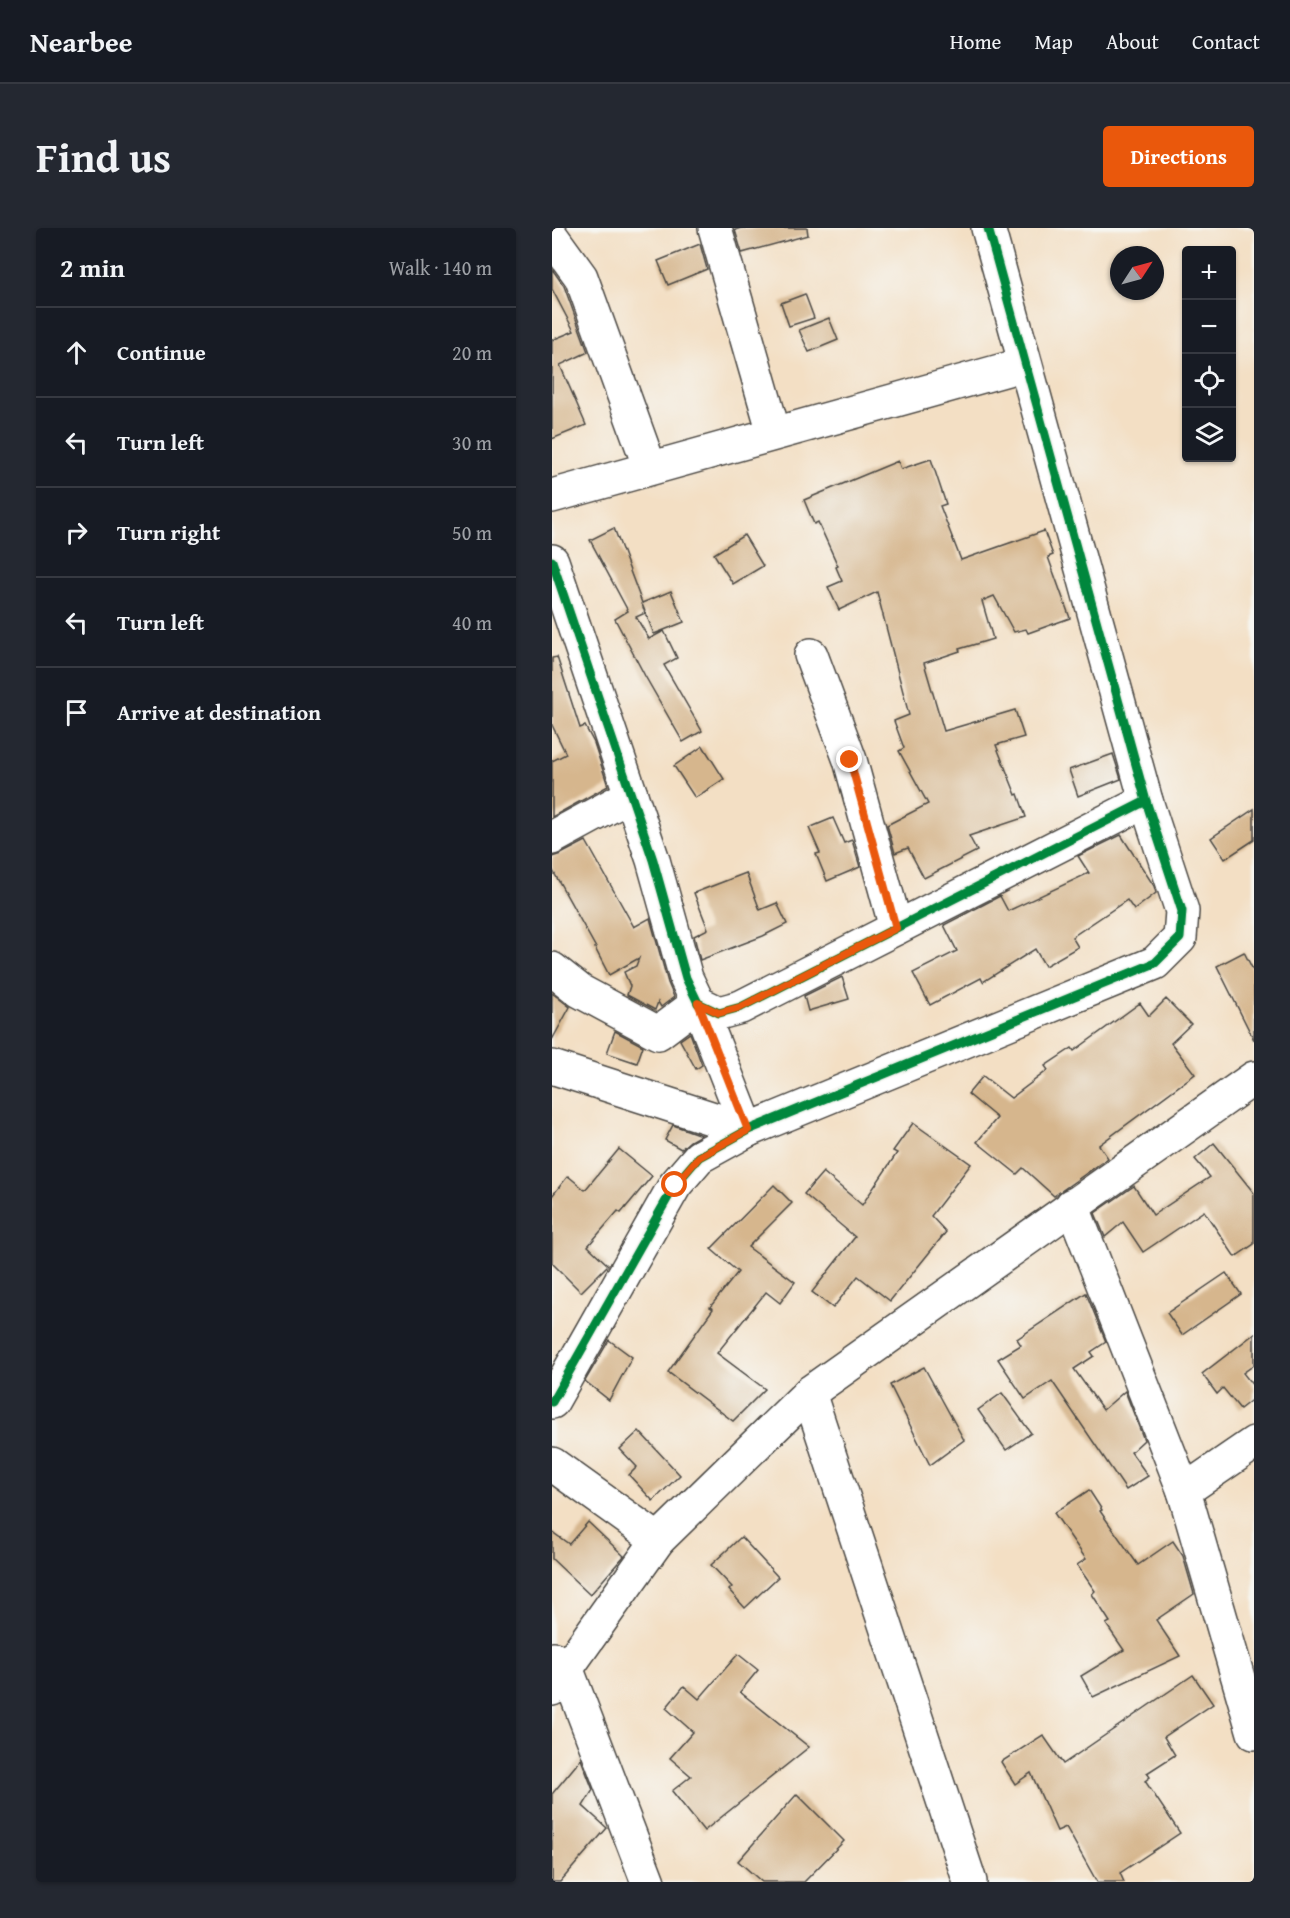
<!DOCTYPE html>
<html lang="en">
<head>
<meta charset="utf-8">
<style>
  body { margin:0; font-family:"Gentium Book Plus",serif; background:#242831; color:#f1f3f6 }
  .controls { position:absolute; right:18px; top:18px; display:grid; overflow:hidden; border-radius:6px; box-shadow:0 2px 4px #0004 }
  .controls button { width:54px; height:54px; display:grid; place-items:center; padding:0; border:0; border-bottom:2px solid #363941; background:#171b24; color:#f1f3f6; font:30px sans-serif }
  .compass { position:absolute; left:558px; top:18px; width:54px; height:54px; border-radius:50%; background:#171b24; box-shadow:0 2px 4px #0004; rotate:54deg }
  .stop { position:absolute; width:18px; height:18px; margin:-14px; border:4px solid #ea580c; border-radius:50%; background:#fff }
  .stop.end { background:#ea580c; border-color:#fff; box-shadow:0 2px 6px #0008 }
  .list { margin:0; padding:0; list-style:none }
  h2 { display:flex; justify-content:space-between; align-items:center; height:78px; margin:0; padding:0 24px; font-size:26px }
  h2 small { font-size:20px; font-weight:400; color:#9ea1a6 }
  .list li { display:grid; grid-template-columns:39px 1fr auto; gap:18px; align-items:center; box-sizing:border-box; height:90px; padding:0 24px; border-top:2px solid #363941 }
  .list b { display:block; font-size:22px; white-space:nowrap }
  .list em { font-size:20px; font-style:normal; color:#9ea1a6 }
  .icon { flex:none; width:33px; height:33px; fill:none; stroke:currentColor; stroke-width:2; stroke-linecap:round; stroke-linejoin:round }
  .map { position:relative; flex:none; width:702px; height:1654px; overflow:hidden; border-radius:6px }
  header { display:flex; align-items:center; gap:36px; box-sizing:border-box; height:84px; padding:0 30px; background:#171b24; border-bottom:2px solid #363941 }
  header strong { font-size:28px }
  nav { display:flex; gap:33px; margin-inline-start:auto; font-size:21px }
  .intro { display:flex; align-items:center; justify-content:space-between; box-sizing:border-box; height:144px; padding:0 36px }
  h1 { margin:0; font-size:42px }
  .button { padding:15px 27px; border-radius:6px; background:#ea580c; color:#fff; font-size:21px; font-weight:700 }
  main { display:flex; gap:36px; padding:0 36px }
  aside { flex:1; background:#171b24; border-radius:6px; box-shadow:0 2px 4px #0004 }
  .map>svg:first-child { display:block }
</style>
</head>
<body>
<header>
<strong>Nearbee</strong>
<nav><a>Home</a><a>Map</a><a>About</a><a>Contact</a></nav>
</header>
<div class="intro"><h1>Find us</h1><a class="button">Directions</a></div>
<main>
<aside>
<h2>2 min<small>Walk · 140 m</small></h2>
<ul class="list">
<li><svg class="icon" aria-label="ahead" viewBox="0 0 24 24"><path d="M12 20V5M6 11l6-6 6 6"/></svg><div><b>Continue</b></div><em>20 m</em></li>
<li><svg class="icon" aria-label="left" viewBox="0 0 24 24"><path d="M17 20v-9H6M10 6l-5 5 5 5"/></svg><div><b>Turn left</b></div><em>30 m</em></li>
<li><svg class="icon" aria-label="right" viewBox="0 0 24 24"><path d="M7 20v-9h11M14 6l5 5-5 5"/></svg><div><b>Turn right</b></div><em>50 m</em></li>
<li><svg class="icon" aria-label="left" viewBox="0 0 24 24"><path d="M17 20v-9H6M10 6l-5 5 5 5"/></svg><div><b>Turn left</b></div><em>40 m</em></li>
<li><svg class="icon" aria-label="arrive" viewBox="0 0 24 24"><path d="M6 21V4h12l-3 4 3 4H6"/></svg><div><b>Arrive at destination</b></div></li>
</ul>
</aside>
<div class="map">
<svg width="702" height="1654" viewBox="0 0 702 1654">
  <rect width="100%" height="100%" fill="#f6f6f2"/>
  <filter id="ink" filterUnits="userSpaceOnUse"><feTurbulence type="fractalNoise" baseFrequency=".0167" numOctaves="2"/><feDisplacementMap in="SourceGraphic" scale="12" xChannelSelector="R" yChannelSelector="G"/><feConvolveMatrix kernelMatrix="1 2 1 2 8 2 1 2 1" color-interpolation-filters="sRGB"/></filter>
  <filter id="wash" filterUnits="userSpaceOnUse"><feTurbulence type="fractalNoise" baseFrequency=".008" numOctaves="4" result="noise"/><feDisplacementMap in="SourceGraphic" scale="24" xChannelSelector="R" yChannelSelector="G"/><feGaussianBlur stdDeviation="1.35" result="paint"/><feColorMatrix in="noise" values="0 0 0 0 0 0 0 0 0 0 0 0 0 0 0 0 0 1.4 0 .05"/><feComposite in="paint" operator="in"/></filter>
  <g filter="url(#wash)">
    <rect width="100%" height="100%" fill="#f3dfc4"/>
    <g id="blocks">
      <g fill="#d6b68d">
        <path d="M189,0H255L256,7L190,25L183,2Z"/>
        <path d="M148,16L155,41L116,57L106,33Z"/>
        <path d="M0,41L12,58L36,124L8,137L34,197L0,211V112L22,103L0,61Z"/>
        <path d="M253,66L262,90L237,98L229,75Z"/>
        <path d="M277,90L286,112L257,124L247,102Z"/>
        <path d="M379,231L394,276L388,278L409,332L492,303L501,327L496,329L518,390L476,405L474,401L462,404L442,368L430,373L441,411L407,421L408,423L372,435L392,503L463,482L472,509L444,517L464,567L466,566L474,589L417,608L425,623L372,650L356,620L343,625L335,597L376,576L347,523L352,520L342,493L357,487L325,364L287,382L276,359L290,353L284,339L286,338L266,294L262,296L252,272L346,233L349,241Z"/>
        <path d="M62,300L90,375L119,363L132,394L102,406L90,376L93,385L84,389L97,411L112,403L125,430L112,437L150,503L131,514L93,448L63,391L76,383L38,312Z"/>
        <path d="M192,307L211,338L181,356L162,326Z"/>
        <path d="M5,429L28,500L33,498L42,515L56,558L0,589V533L14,526L0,497V430Z"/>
        <path d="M151,518L172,551L143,570L122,538Z"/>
        <path d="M561,526L569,551L526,568L517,542Z"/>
        <path d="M702,581V612L673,631L659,610Z"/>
        <path d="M281,590L292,615L300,612L308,639L275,653L264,626L268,625L257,600Z"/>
        <path d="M569,607L602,658L604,665L582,682L575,672L520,709L526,719L493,738L483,721L431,754L429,750L378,777L361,745L405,723L392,697L448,668L456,683L537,645L526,628Z"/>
        <path d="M34,613L82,699L98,690L116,755L122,769L109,779L106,774L103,782L75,767L78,758L72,744L84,738L87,730L57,747L43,720H44L0,641V629L9,626Z"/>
        <path d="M194,645L208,682L225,675L235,696L211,708L148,732L142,708L156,701L142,665Z"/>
        <path d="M692,724L702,744V812L665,738Z"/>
        <path d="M290,749L297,771L256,783L252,768Z"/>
        <path d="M0,765L18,779L0,812Z"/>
        <path d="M614,771L639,796L619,815L643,846L547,917L556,930L502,968L471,940L465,946L425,914L445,890L416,866L431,848L459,870L496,842L493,838L520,820L522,823L588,775L597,788Z"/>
        <path d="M63,803L91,818L85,835L55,825Z"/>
        <path d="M138,805L150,837L144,841L128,812Z"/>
        <path d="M361,895L419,936L379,988L394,1004L338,1073L306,1048L281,1080L260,1064L303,1009L252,966L271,944L310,977L345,925L341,923Z"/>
        <path d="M121,897L149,907L138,913L129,921L113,912Z"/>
        <path d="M662,915L702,965V1016L683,1029L652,983L591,1024L571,994L553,1009L543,985L582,958L601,987L658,949L643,931Z"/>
        <path d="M67,921L100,948L69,985L66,983L36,1018L56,1037L29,1064L0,1035V968L16,948L33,962Z"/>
        <path d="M222,957L240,975L196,1019L243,1054L228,1075L214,1064L165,1125L213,1161L181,1193L116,1144L161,1081L158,1079L186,1044L159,1021Z"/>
        <path d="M674,1045L689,1066L630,1107L615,1085Z"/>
        <path d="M534,1065L554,1114L539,1124L542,1128L522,1141L551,1182L573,1163L592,1212L579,1224L596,1248L574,1262L500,1153L473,1171L446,1131L469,1117L465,1111Z"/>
        <path d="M702,1106V1137L691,1145L702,1159V1170L688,1181L671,1160L665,1166L650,1146Z"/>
        <path d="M57,1112L80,1129L57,1172L33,1153Z"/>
        <path d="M372,1139L412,1212L378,1237L338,1157Z"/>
        <path d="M450,1165L479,1205L454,1222L426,1182Z"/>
        <path d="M87,1203L128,1247L101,1273L77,1247L85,1239L68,1221Z"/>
        <path d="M537,1262L550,1282L548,1283L586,1337L621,1313L631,1328L642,1366L604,1392L628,1428L541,1469L529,1448L572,1422L554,1396L558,1394L540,1366L543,1363L525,1337L534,1331L502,1285Z"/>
        <path d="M36,1294L72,1328L38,1367L0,1331V1304L17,1316Z"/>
        <path d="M189,1309L226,1349L193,1380L177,1362L180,1359L159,1337Z"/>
        <path d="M186,1426L206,1442L188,1464L257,1519L152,1603L120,1563L139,1548L118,1530L141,1504L114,1480L132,1458L147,1471Z"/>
        <path d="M641,1447L661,1476L612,1509L623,1527L595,1545L598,1549L593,1553L628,1605L568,1645L572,1654H545L514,1599L505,1603L479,1545L463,1556L449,1534L491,1507L511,1536Z"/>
        <path d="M29,1531L41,1562L31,1578L55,1600L8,1654H0V1566Z"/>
        <path d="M245,1566L292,1613L252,1654H210L186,1633Z"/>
      </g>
    </g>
  </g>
  <g filter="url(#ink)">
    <use href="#blocks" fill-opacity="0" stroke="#494642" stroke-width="1.5"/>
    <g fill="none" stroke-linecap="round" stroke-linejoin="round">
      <defs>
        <g id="street">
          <path d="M163,0L222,205"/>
          <path d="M0,9L29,49L98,240"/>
          <path d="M0,268L473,136"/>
          <path d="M0,333L101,632L134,750L146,775L167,785L189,779L594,573"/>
          <path d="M259,427L298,532L344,700"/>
          <path d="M0,610L79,567"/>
          <path d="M0,741L28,763L106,805L146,775L196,902"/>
          <path d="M0,839L196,902"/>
          <path d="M520,977L632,1263L702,1505"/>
          <path d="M257,1165L418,1654"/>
          <path d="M0,1174L123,957L147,929L196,902L603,735L628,710L630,683L594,573L436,0"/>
          <path d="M0,1236L106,1312"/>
          <path d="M632,1263L702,1215"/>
          <path d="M2,1431L15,1442L96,1654"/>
          <path d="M0,1461L106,1312L257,1165L702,850"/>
        </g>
      </defs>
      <use href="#street" stroke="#494642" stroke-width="36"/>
      <use href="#street" stroke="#fff" stroke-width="33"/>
      <defs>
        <g id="cycleway">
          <path d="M0,333L101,632L134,750L146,775L167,785L189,779L594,573"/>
          <path d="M0,1174L123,957L147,929L196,902L603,735L628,710L630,683L594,573L436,0"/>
        </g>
      </defs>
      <use href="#cycleway" stroke="#f6f6f2" stroke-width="13"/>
      <use href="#cycleway" stroke="#00873e" stroke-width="9"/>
    </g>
  </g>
  <g fill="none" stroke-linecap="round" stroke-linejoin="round" filter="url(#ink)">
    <path stroke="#ea580c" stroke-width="8" d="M123,957L147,929L196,902L146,775L167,785L189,779L344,700L298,532"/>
  </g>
</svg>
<div class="controls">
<button>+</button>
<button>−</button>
<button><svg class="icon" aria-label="locate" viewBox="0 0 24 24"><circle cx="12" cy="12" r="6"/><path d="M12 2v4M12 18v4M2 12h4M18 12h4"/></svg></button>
<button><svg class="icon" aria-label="layers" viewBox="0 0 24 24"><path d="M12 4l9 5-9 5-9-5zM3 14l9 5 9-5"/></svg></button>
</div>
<svg class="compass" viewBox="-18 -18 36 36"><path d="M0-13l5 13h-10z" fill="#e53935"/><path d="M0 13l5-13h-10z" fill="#9ea1a6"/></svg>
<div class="stop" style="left:123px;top:957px"></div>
<div class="stop end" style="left:298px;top:532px"></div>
</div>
</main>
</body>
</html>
